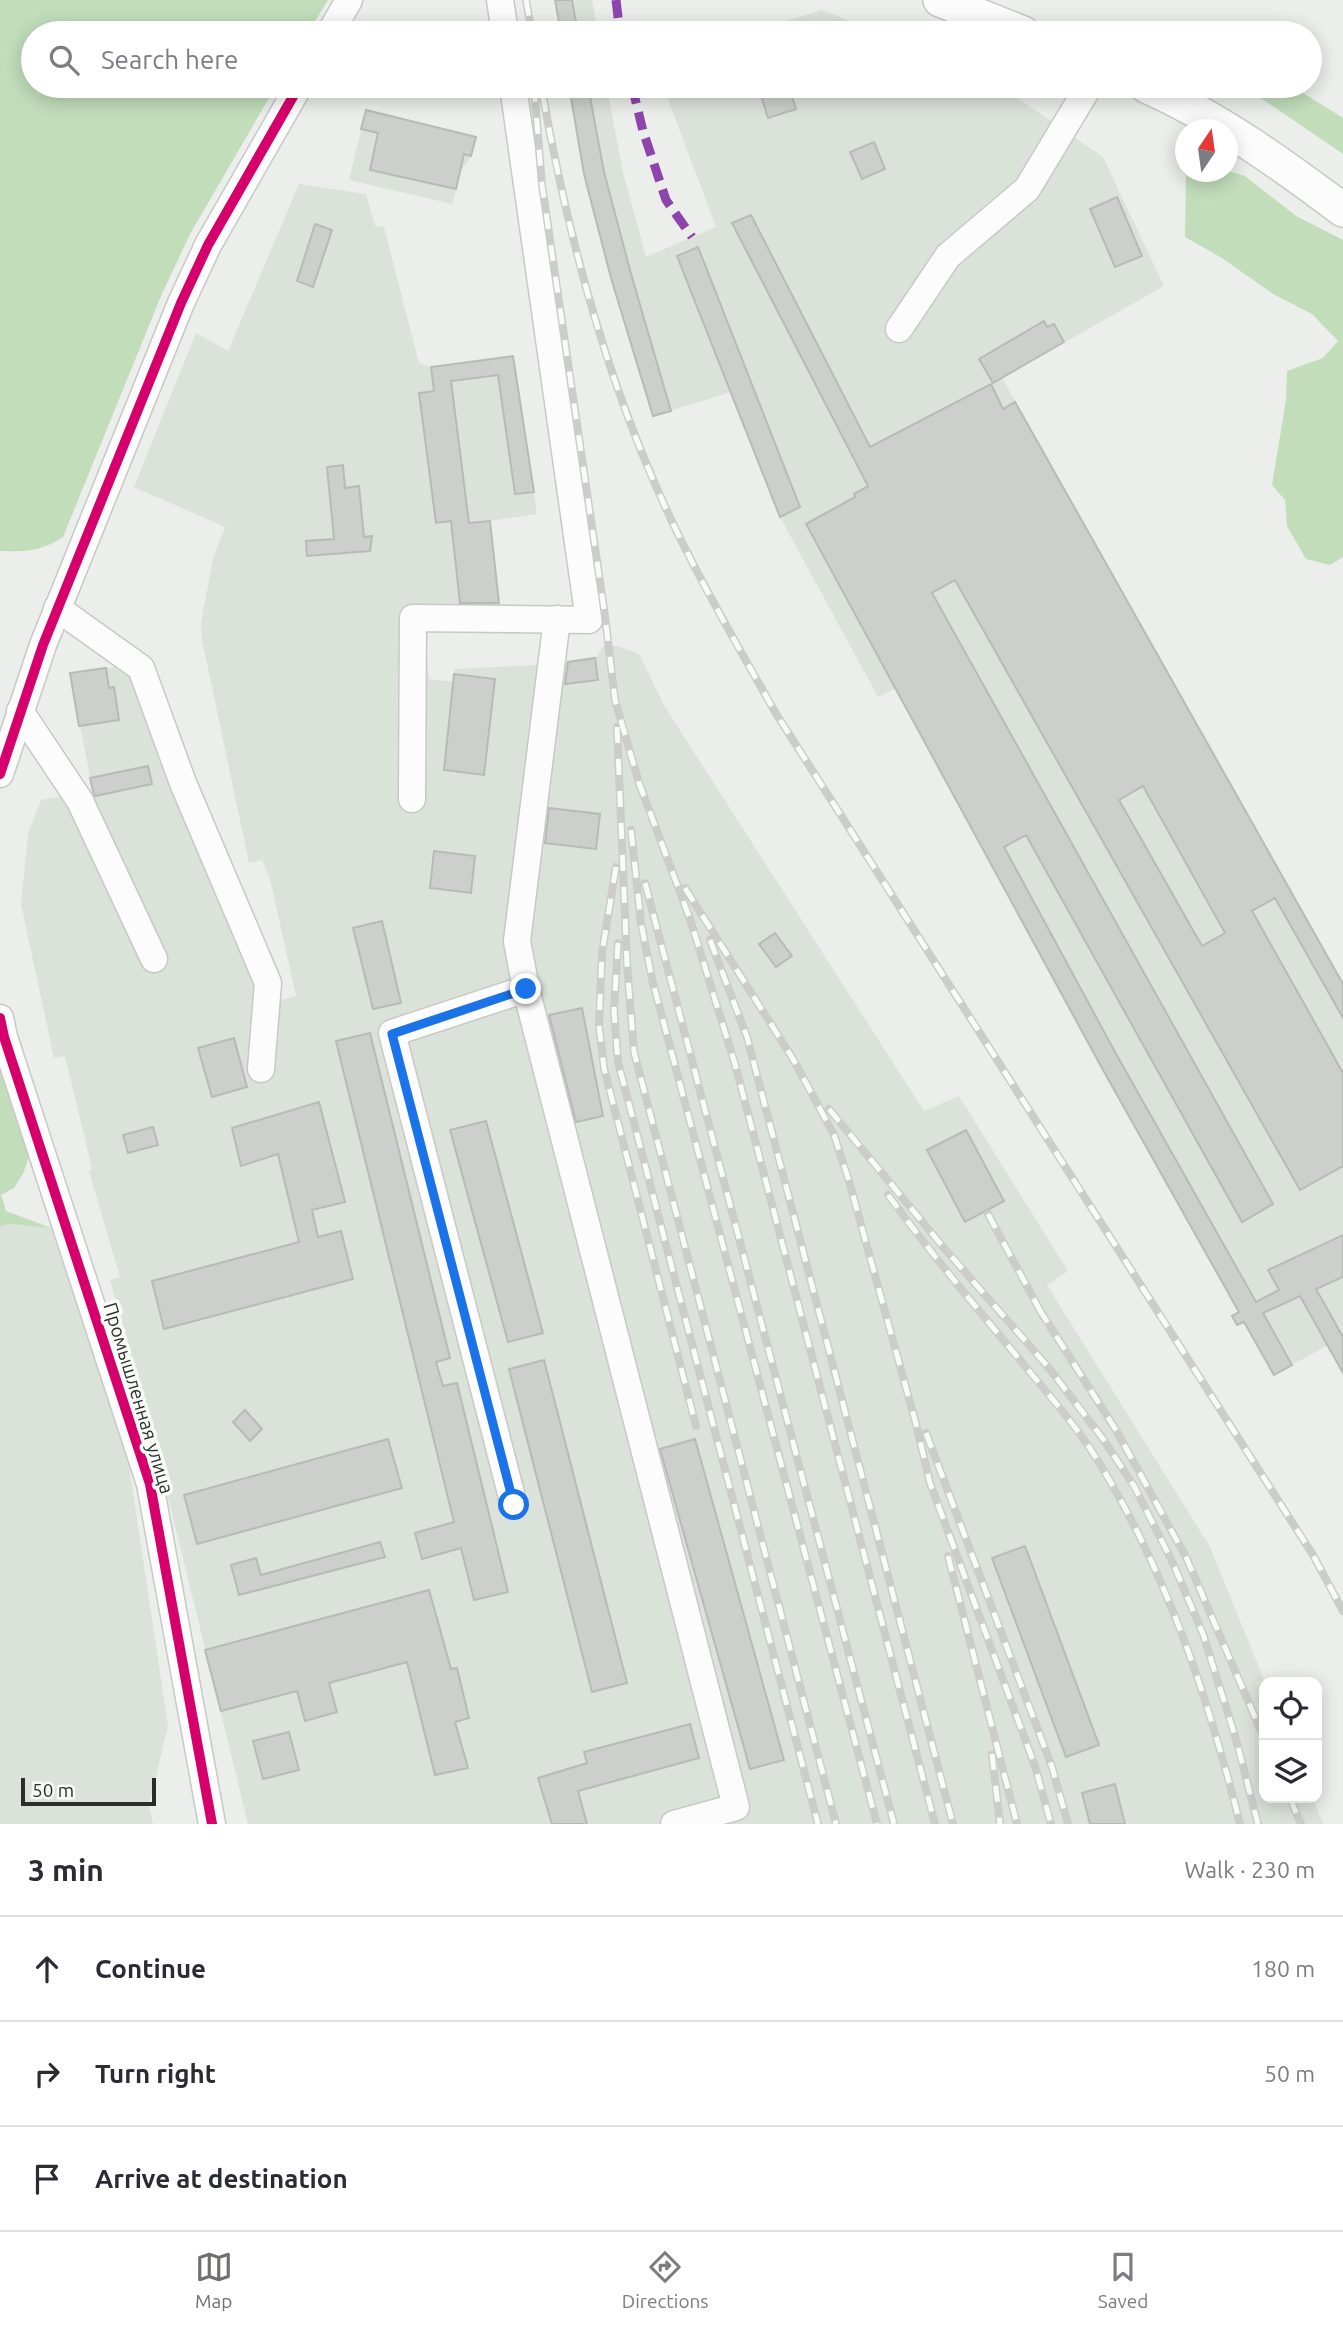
<!DOCTYPE html>
<html lang="en">
<head>
<meta charset="utf-8">
<style>
  body { margin:0; font-family:Ubuntu,sans-serif; background:#f7f7f7; color:#2b2b33 }
  .controls { position:absolute; right:21px; bottom:21px; display:grid; overflow:hidden; border-radius:14px; box-shadow:0 4px 18px #0003 }
  .controls button { width:63px; height:63px; display:grid; place-items:center; padding:0; border:0; border-bottom:2px solid #e1e1e2; background:#fff; color:#2b2b33; font:35px sans-serif }
  .compass { position:absolute; left:1175px; top:119px; width:63px; height:63px; border-radius:50%; background:#fff; box-shadow:0 4px 18px #0003; rotate:13deg }
  .scale { position:absolute; left:21px; bottom:18px; width:135px; box-sizing:border-box; padding-left:7px; border:4px solid #2c2e2c; border-top:0; font-size:19px; line-height:24px; white-space:nowrap; color:#2c2e2c; -webkit-text-stroke:5px #f8fcf7; paint-order:stroke }
  .stop { position:absolute; width:21px; height:21px; margin:-16px; border:5px solid #1a73e8; border-radius:50%; background:#fff }
  .stop.end { background:#1a73e8; border-color:#fff; box-shadow:0 2px 7px #0008 }
  .list { margin:0; padding:0; list-style:none }
  h2 { display:flex; justify-content:space-between; align-items:center; height:91px; margin:0; padding:0 28px; font-size:30px }
  h2 small { font-size:23px; font-weight:400; color:#7c7c81 }
  .list li { display:grid; grid-template-columns:46px 1fr auto; gap:21px; align-items:center; box-sizing:border-box; height:105px; padding:0 28px; border-top:2px solid #e1e1e2 }
  .list b { display:block; font-size:26px; white-space:nowrap }
  .list em { font-size:23px; font-style:normal; color:#7c7c81 }
  .icon { flex:none; width:38px; height:38px; fill:none; stroke:currentColor; stroke-width:2; stroke-linecap:round; stroke-linejoin:round }
  .map { position:relative; flex:none; width:1343px; height:1824px; overflow:hidden }
  .search { position:absolute; background:#fff; box-shadow:0 4px 18px #0003; left:21px; right:21px; top:21px; height:77px; display:flex; align-items:center; gap:18px; box-sizing:border-box; padding:0 24px; border-radius:38px; color:#7c7c81; font-size:26px }
  .sheet { height:406px; background:#fff }
  nav { display:flex; justify-content:space-around; align-items:center; box-sizing:border-box; height:98px; border-top:2px solid #e1e1e2; background:#fff; font-size:19px; color:#7c7c81 }
  nav a { display:grid; justify-items:center; gap:4px }
  nav .on { color:#6f716e }
  .map>svg:first-child { display:block }
</style>
</head>
<body>
<div class="map">
<svg width="1343" height="1824" viewBox="0 0 1343 1824">
  <rect width="100%" height="100%" fill="#ebeeea"/>
  <g fill="#dbe2da">
    <path d="M555,0H592L598,33H561Z"/>
    <path d="M822,10L879,33H748Z"/>
    <path d="M569,86H607L622,169L646,257L716,227L663,86H1000L1103,157L1164,286L1002,378L1343,984V1373L1328,1345L1274,1375L1103,1070L896,688L878,697L780,517L731,392L653,416L611,278L584,174Z"/>
    <path d="M366,110L476,137L471,156L460,173L452,204L349,180Z"/>
    <path d="M299,184L366,194L375,226L384,227L419,363L431,367L513,356L537,514L490,521L500,607L423,615L429,679L453,682L455,669L553,664L595,658L604,646H618L639,654L665,707L924,1111L959,1096L1068,1271L1047,1285L1210,1547L1265,1682L1264,1798H1313L1323,1824H248L145,1403L110,1280L120,1277L89,1171L92,1169L65,1056L54,1058L21,904L28,834L41,800L93,792L70,673L138,664L262,1005L296,996L270,879L262,860L249,863L202,640L201,623L213,559L225,527L134,487L196,333L228,351Z"/>
    <path d="M9,1224L51,1228L128,1459L168,1726L149,1805L153,1824H0V1226Z"/>
  </g>
  <g fill="#c1ddba">
    <path d="M0,0H328L308,33H33V86H276L190,234L161,296L63,537C42,551 25,552 0,551Z"/>
    <path d="M1243,86H1292L1343,118V154Z"/>
    <path d="M1228,171L1245,176L1296,216L1343,240V557L1330,565L1306,559L1287,526L1285,500L1272,485L1286,400L1287,371L1323,358L1338,341L1312,314L1273,294L1222,258L1185,237L1186,172Z"/>
    <path d="M0,1069L9,1080L29,1155L24,1172L14,1188L1,1195L6,1211L51,1228L10,1224L0,1226Z"/>
  </g>
  <g fill="#cdcfcc" stroke="#b8bab8" stroke-width="2" fill-rule="evenodd">
    <path d="M555,0H572L578,33H561Z"/>
    <path d="M569,86H588L604,172L631,274L671,411L653,416L611,278L584,174Z"/>
    <path d="M758,86H789L796,109L768,118Z"/>
    <path d="M366,110L476,137L471,156L464,154L456,189L370,170L378,133L361,129Z"/>
    <path d="M874,142L885,169L862,179L850,152Z"/>
    <path d="M1117,197L1142,256L1115,267L1090,209Z"/>
    <path d="M751,215L870,447L991,384L1003,409L1015,402L1343,984V1018L1275,898L1252,911L1343,1073V1166L1300,1190L955,580L932,593L1273,1204L1242,1222L1026,835L1004,847L1115,1052L1256,1302L1279,1290L1268,1270L1343,1235V1277L1316,1289L1343,1337V1373L1300,1296L1263,1313L1292,1365L1274,1375L1244,1322L1237,1325L1232,1316L1239,1312L1103,1070L806,524L855,497L854,494L868,486L732,223ZM1143,786L1225,933L1202,946L1119,800Z"/>
    <path d="M315,224L332,230L313,287L297,281Z"/>
    <path d="M698,247L800,507L780,517L677,256Z"/>
    <path d="M1044,321L1047,327L1054,324L1064,342L993,383L979,359Z"/>
    <path d="M513,356L534,492L515,494L498,375L451,381L469,523L490,521L499,603H460L451,521L436,523L419,393L434,391L431,367Z"/>
    <path d="M343,465L345,488L359,486L364,537L372,536L370,551L307,556L306,541L334,539L327,467Z"/>
    <path d="M595,658L598,680L565,684L568,662Z"/>
    <path d="M106,668L109,688L114,687L119,720L79,726L70,673Z"/>
    <path d="M454,674L495,679L484,775L444,770Z"/>
    <path d="M148,766L152,784L95,796L93,791L90,778Z"/>
    <path d="M549,808L600,814L596,849L545,843Z"/>
    <path d="M434,851L475,856L471,893L430,888Z"/>
    <path d="M382,921L401,1003L373,1009L353,928Z"/>
    <path d="M775,933L792,956L776,967L759,944Z"/>
    <path d="M582,1008L603,1116L576,1122L549,1015Z"/>
    <path d="M370,1033L450,1358L436,1362L443,1386L457,1383L508,1592L474,1600L461,1548L422,1559L415,1533L454,1522L336,1041Z"/>
    <path d="M234,1038L247,1087L212,1097L198,1048Z"/>
    <path d="M319,1102L345,1202L312,1210L318,1237L341,1231L353,1279L164,1329L152,1281L299,1242L278,1154L241,1166L232,1128Z"/>
    <path d="M486,1121L543,1333L508,1342L450,1130Z"/>
    <path d="M153,1127L158,1145L128,1153L123,1135Z"/>
    <path d="M966,1130L1004,1201L965,1222L927,1150Z"/>
    <path d="M544,1360L627,1683L592,1692L509,1369Z"/>
    <path d="M245,1410L262,1429L250,1441L233,1422Z"/>
    <path d="M388,1439L402,1488L197,1544L184,1495Z"/>
    <path d="M695,1439L784,1760L750,1769L660,1449Z"/>
    <path d="M380,1542L385,1557L239,1595L231,1565L256,1558L261,1575Z"/>
    <path d="M1025,1546L1099,1745L1066,1757L992,1558Z"/>
    <path d="M429,1590L451,1669L457,1668L469,1718L455,1722L468,1768L435,1775L407,1662L329,1683L337,1712L305,1721L297,1691L221,1711L205,1650Z"/>
    <path d="M690,1724L699,1758L578,1791L587,1824H552L538,1778L587,1763L584,1752Z"/>
    <path d="M289,1732L299,1770L263,1779L253,1741Z"/>
    <path d="M1115,1784L1125,1824H1090L1082,1793Z"/>
  </g>
  <g fill="none" stroke-linecap="round" stroke-linejoin="round">
    <defs>
      <g id="minor">
        <path d="M500,0L505,33"/>
        <path d="M330,33L349,0"/>
        <path d="M899,329L948,256L1027,189L1089,86"/>
        <path d="M57,608L141,668L183,783L268,983L261,1069"/>
        <path d="M20,711L80,801L154,959"/>
        <path d="M0,774L43,645L181,303L208,245L299,86"/>
        <path d="M412,799L413,618L589,620L513,86"/>
        <path d="M526,989L736,1807L674,1824"/>
        <path d="M0,1018L4,1037L150,1484L212,1824"/>
        <path d="M514,1505L392,1033L526,989L517,941L557,619"/>
      </g>
      <g id="major">
        <path d="M940,0L1023,33"/>
        <path d="M1146,86C1218,118 1280,163 1343,210"/>
      </g>
    </defs>
    <use href="#minor" stroke="#c7c9c7" stroke-width="29"/>
    <use href="#major" stroke="#c7c9c7" stroke-width="36"/>
    <use href="#minor" stroke="#fcfcfc" stroke-width="26"/>
    <use href="#major" stroke="#fcfcfc" stroke-width="33"/>
    <defs>
      <g id="rail">
        <path d="M526,0L532,33"/>
        <path d="M534,86L542,185L605,616L615,700L639,783L690,919L735,1064L935,1824"/>
        <path d="M543,96C570,248 612,401 681,540C710,599 743,655 775,712L1313,1555L1343,1611"/>
        <path d="M617,727L627,964L634,1052L836,1824"/>
        <path d="M631,830L641,923L652,979L877,1824"/>
        <path d="M616,867L602,953L599,1025L604,1068L696,1426"/>
        <path d="M645,883L894,1824"/>
        <path d="M685,888L793,1059L834,1135L849,1181L916,1424L930,1483L1035,1766L1051,1824"/>
        <path d="M710,940L747,1037L953,1824"/>
        <path d="M618,943L614,1011L618,1062L818,1824"/>
        <path d="M829,1109L944,1248L1049,1368L1103,1439L1134,1486L1172,1561L1203,1634L1236,1739L1258,1824"/>
        <path d="M888,1195C930,1252 975,1306 1020,1360C1047,1393 1076,1425 1098,1461C1167,1573 1208,1697 1240,1824"/>
        <path d="M988,1214L1043,1316"/>
        <path d="M1039,1309L1116,1430L1186,1557L1264,1738"/>
        <path d="M926,1433L1052,1767L1068,1824"/>
        <path d="M948,1556L1017,1824"/>
        <path d="M992,1754L1000,1824"/>
        <path d="M1290,1798L1301,1824"/>
      </g>
    </defs>
    <use href="#rail" stroke="#cccdcb" stroke-width="8"/>
    <use href="#rail" stroke="#f8fcf7" stroke-width="5" stroke-dasharray="16" stroke-linecap="butt"/>
    <g stroke="#8e44ad" stroke-width="9" stroke-dasharray="18 9" stroke-linecap="butt">
      <path d="M616,0L620,33"/>
      <path d="M632,86L643,131L666,200L692,237"/>
    </g>
    <defs>
      <g id="cycleway">
        <path d="M0,774L43,645L181,303L208,245L299,86"/>
        <path d="M0,1018L4,1037L150,1484L212,1824"/>
      </g>
    </defs>
    <use href="#cycleway" stroke="#f8fcf7" stroke-width="15"/>
    <use href="#cycleway" stroke="#d6006c" stroke-width="10"/>
  </g>
  <g fill="none" stroke-linecap="round" stroke-linejoin="round">
    <path stroke="#1a73e8" stroke-width="9" d="M514,1505L392,1034L526,989"/>
  </g>
  <g text-anchor="middle" dominant-baseline="central" stroke-width="7" stroke-linejoin="round" paint-order="stroke">
    <g font-size="19" fill="#2c2e2c" stroke="#f8fcf7">
      <text transform="translate(139 1398) rotate(73)">Промышленная улица</text>
    </g>
  </g>
</svg>
<div class="controls">
<button><svg class="icon" aria-label="locate" viewBox="0 0 24 24"><circle cx="12" cy="12" r="6"/><path d="M12 2v4M12 18v4M2 12h4M18 12h4"/></svg></button>
<button><svg class="icon" aria-label="layers" viewBox="0 0 24 24"><path d="M12 4l9 5-9 5-9-5zM3 14l9 5 9-5"/></svg></button>
</div>
<svg class="compass" viewBox="-18 -18 36 36"><path d="M0-13l5 13h-10z" fill="#e53935"/><path d="M0 13l5-13h-10z" fill="#7c7c81"/></svg>
<div class="scale">50 m</div>
<div class="stop" style="left:514px;top:1505px"></div>
<div class="stop end" style="left:526px;top:989px"></div>
<div class="search"><svg class="icon" aria-label="search" viewBox="0 0 24 24"><circle cx="10" cy="10" r="6"/><path d="M15 15l6 6"/></svg>Search here</div>
</div>
<section class="sheet">
<h2>3 min<small>Walk · 230 m</small></h2>
<ul class="list">
<li><svg class="icon" aria-label="ahead" viewBox="0 0 24 24"><path d="M12 20V5M6 11l6-6 6 6"/></svg><div><b>Continue</b></div><em>180 m</em></li>
<li><svg class="icon" aria-label="right" viewBox="0 0 24 24"><path d="M7 20v-9h11M14 6l5 5-5 5"/></svg><div><b>Turn right</b></div><em>50 m</em></li>
<li><svg class="icon" aria-label="arrive" viewBox="0 0 24 24"><path d="M6 21V4h12l-3 4 3 4H6"/></svg><div><b>Arrive at destination</b></div></li>
</ul>
</section>
<nav>
<a class="on"><svg class="icon" aria-label="map" viewBox="0 0 24 24"><path d="M3 6l6-2 6 2 6-2v14l-6 2-6-2-6 2zM9 4v14M15 6v14"/></svg>Map</a>
<a><svg class="icon" aria-label="directions" viewBox="0 0 24 24"><path d="M12 3l9 9-9 9-9-9zM9 14v-3h6M13 9l2 2-2 2"/></svg>Directions</a>
<a><svg class="icon" aria-label="saved" viewBox="0 0 24 24"><path d="M7 4h10v16l-5-4-5 4z"/></svg>Saved</a>
</nav>
</body>
</html>
